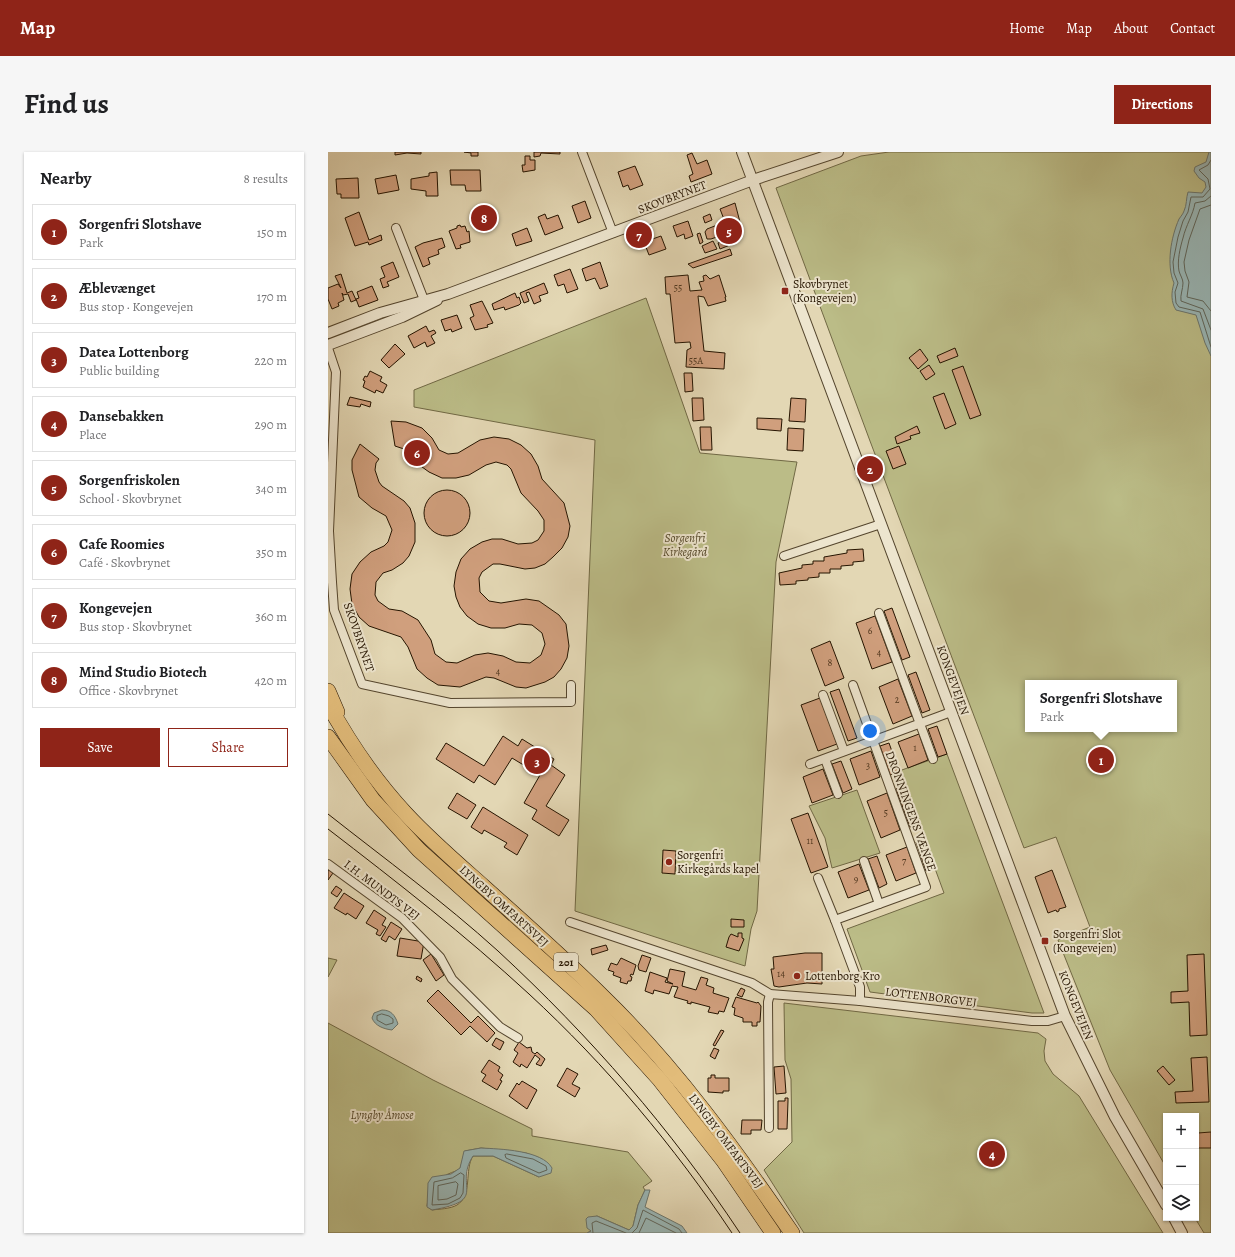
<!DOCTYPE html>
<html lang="en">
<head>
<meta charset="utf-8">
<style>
  body { margin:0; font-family:Alegreya,serif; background:#f6f6f6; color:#202124 }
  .controls { position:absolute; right:12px; bottom:12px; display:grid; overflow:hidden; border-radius:0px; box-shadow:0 1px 3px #0004 }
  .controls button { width:36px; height:36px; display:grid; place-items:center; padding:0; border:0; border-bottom:1px solid #e0e0e0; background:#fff; color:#202124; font:20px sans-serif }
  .you { position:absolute; left:542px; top:579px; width:14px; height:14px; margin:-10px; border:3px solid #fff; border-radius:50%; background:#1a73e8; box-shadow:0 0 0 6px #1a73e833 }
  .badge { display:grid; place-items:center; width:26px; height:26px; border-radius:50%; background:#8f2418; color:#fff; font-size:13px; font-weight:700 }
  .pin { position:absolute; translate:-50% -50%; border:2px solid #fff; box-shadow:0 1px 4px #0006 }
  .popup { position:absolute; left:697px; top:528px; width:152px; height:52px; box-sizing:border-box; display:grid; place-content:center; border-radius:0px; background:#fff; filter:drop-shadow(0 1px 3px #0005); font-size:13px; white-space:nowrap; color:#757577 }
  .popup b { font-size:15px; color:#202124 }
  .popup::after { content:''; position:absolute; left:50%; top:100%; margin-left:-8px; border:8px solid transparent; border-top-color:#fff }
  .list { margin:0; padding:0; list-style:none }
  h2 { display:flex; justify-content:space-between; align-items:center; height:52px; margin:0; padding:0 16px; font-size:17px }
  h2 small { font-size:13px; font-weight:400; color:#757577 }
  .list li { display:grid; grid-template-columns:26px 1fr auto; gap:12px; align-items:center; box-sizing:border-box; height:56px; margin:0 8px 8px; padding:0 8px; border:1px solid #e0e0e0; border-radius:0px }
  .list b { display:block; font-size:15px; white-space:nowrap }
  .list p { margin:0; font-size:13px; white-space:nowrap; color:#757577 }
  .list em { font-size:13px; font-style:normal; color:#757577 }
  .actions { display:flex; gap:8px; padding:12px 16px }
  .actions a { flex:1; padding:9px 0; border:1px solid #8f2418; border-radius:0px; text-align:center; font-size:14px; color:#8f2418 }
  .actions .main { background:#8f2418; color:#fff }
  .icon { flex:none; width:22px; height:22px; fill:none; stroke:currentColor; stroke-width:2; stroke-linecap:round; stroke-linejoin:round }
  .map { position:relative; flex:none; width:883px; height:1081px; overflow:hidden; border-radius:0px }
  header { display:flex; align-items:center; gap:24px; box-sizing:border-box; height:56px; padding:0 20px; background:#8f2418; color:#fff }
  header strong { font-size:19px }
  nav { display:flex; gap:22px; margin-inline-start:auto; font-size:14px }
  .intro { display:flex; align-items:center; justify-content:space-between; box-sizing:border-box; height:96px; padding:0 24px }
  h1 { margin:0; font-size:28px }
  .button { padding:10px 18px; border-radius:0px; background:#8f2418; color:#fff; font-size:14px; font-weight:700 }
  main { display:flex; gap:24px; padding:0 24px }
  aside { flex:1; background:#fff; border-radius:0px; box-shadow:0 1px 3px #0004 }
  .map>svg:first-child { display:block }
</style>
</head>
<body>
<header>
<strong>Map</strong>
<nav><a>Home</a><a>Map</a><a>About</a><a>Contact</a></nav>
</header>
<div class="intro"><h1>Find us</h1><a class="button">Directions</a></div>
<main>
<aside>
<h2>Nearby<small>8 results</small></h2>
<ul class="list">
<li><span class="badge">1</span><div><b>Sorgenfri Slotshave</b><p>Park</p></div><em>150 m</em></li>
<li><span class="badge">2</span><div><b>Æblevænget</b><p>Bus stop · Kongevejen</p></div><em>170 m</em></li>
<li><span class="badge">3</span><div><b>Datea Lottenborg</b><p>Public building</p></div><em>220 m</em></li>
<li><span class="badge">4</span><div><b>Dansebakken</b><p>Place</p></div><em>290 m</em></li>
<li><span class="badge">5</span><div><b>Sorgenfriskolen</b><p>School · Skovbrynet</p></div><em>340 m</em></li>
<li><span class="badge">6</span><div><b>Cafe Roomies</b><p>Café · Skovbrynet</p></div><em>350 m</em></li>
<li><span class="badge">7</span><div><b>Kongevejen</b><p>Bus stop · Skovbrynet</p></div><em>360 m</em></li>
<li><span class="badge">8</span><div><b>Mind Studio Biotech</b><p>Office · Skovbrynet</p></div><em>420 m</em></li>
</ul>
<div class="actions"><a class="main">Save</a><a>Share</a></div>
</aside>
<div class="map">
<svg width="883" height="1081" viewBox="0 0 883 1081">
  <rect width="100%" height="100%" fill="#e3d7b4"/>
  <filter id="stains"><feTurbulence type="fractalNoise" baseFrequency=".005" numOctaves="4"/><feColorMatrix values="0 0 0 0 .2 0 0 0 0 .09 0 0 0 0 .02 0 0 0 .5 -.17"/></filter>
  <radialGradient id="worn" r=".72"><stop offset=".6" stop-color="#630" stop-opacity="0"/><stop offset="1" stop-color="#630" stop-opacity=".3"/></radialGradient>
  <g fill="#bbbc87" stroke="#706844" fill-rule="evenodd">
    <path d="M561,0H883V1081H876L867,1066L868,964H838V1015L782,918L730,788L762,775L728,685L696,696L542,289L448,36L533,4ZM700,531H846V577H700Z"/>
    <path d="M318,146L372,301L469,310L448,410L429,759L423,777L417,814L247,759L267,288L86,255V238Z"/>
    <path d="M619,602L716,861H704L542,840L519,777L616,741L571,619Z"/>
    <path d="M529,638L552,701L504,716L497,686L481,654Z"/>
    <path d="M0,806L9,808L0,825Z"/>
    <path d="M456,851L710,881L718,887L716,899L717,909L725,922L751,944L835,1081H476L436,1018L464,990L463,927L457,908Z"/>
    <path d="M0,871L105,928L204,977V984L300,1000L324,1029L315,1035L317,1038L310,1053L305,1074L301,1078L269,1064L263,1066L260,1070L263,1079L259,1081H0ZM153,996L198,1001L214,1007L211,1025L165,1004H145C136,1018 145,1043 129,1053C122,1057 111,1057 104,1058L99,1054C100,1044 106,1031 115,1025C120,1021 127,1020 132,1017L137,999Z"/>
  </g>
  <g fill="#99b7b7" stroke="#6b766e">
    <path d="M881,0H883V204L877,191L868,163L848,158C843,150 843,141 846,131C838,113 843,85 851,67C853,64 855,62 856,59C859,53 858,46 860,40L874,41L878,35L877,30L871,26L866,19L867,15L878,10Z"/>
    <path d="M54,858C63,858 67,863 70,872L64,878C56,877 47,874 44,866L46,861Z"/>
    <path d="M153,996C172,997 214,998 224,1016L223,1021L211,1025L165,1004H145C125,1035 162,1048 104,1058L99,1055L100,1031L104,1025L123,1022L132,1016L136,999Z"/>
    <path d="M317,1038H322L317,1055L354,1074L359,1081H259L263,1079L259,1076L258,1067L260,1065L269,1064L301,1078L305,1074L310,1053Z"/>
  </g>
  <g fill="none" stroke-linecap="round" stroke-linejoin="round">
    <g stroke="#5f665c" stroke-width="1">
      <path d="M883,8L880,13L871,18L880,27L882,37L875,45H863L860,60L855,69L850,85L845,110L846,121L850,131L847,140L848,151L851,155L872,160L883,195"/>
      <path d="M883,44L877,49L867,51C865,63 858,73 855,86C852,96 849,109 851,119C852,123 855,127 855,131C855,137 852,143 853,149L875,157L883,178"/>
      <path d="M883,53L872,57L861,88L856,110L857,119L861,130L859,145L875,149L883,159"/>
      <path d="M54,862L61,864L65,867V871L58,873L49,868V864Z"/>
      <path d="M179,1002L205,1007L218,1014L219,1018L211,1021L178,1006L177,1003Z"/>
      <path d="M133,1021L136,1023L135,1041L132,1046L120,1052L104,1053L106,1030L124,1026Z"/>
      <path d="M128,1030L130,1032L128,1043L119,1047L110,1048V1034Z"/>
      <path d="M265,1081L264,1071L268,1069L298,1081"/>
      <path d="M304,1081L309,1076L315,1058L351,1077L354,1081"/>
      <path d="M311,1081L318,1066L348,1081"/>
    </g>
  </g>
  <g fill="#d09f7d" stroke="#251400">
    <path d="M67,0H93V2L79,1L67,3Z"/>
    <path d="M136,0H150V4H143V1Z"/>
    <path d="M206,0H232V2L213,1L212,4L206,5Z"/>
    <path d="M364,1L369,12L379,8L384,22L363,30L361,24L365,22L359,3Z"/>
    <path d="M197,4H202V8H207V18L195,20L194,13H197Z"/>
    <path d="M307,14L315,33L302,38L300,33L295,35L290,20Z"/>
    <path d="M122,18H152L153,39H138L137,33H123Z"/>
    <path d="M109,20L110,44H98V39L83,37V27L101,24V21Z"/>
    <path d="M68,23L71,38L50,42L47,27Z"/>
    <path d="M30,26L31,46H13V42H9L8,27Z"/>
    <path d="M257,49L263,66L250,71L244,54Z"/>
    <path d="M407,51L413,74L402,78L403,80L383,87H379L377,80L379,77L397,70L392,57Z"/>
    <path d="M161,54L164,68L149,74L144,60Z"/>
    <path d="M31,60L41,88L53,83L54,88L41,93L40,90L27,94L17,66Z"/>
    <path d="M217,62L219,67L230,63L235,76L217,83L210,65Z"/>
    <path d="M382,62L384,68L377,71L375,65Z"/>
    <path d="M360,69L365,84L357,87L356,82L349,85L345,74Z"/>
    <path d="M132,73L133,75L137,74L139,80L141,79L142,90L132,93L133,96L128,97L121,79L129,76V74Z"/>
    <path d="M199,76L204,89L188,94L184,82Z"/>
    <path d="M372,81L375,90L372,92L369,82Z"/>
    <path d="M333,84L338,97L321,103L316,90Z"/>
    <path d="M405,85L407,91L392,97L390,91Z"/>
    <path d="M114,86L117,95L110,98L111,102L100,106L102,112L95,115L87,95L95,91Z"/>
    <path d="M385,89L389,97L377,101L374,94Z"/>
    <path d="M402,97L404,103L365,116L360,112Z"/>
    <path d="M65,110L71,125L59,130L61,134L55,136L52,127L57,125L53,115Z"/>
    <path d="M272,110L280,134L272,137L267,126L258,129L254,117Z"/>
    <path d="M242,117L250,137L239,141L236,132L230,134L226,123Z"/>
    <path d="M13,122L19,141L24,139L28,148L23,150L20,142L15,143L14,141L16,148L10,151L11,154L4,157L0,147V136L10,132L13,136L7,124Z"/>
    <path d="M360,123L362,139L374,138L371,130L376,129L375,124L378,123L382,127L391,123L398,145H397L398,149L380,154L376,145L370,144L376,199L397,201L396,217L358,215L359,198L363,196L362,190L347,191L342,142H338L337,125Z"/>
    <path d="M216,131L220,141L211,144L213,149L206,152L201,140L198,141L201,149L196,151L192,141Z"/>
    <path d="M44,134L50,148L31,155L28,147L31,146L29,140Z"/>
    <path d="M187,141L189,146L191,145L193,151L191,153L177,158L176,155L166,158L164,152Z"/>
    <path d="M154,149L165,171L159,173L160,175L147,178L142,166L146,164L142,153Z"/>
    <path d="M129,163L134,176L124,180L123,177L117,179L113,168Z"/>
    <path d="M98,174L101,180L106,178L108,181L103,184L107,191L99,195L97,190L86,196L80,184Z"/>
    <path d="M67,192L77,202L61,216L53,208Z"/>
    <path d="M627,196L630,204L612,211L609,204Z"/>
    <path d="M592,197L600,208L590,217L581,206Z"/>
    <path d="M601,213L607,222L598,228L592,219Z"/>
    <path d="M635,214L653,263L642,267L624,218Z"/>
    <path d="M42,219L54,225L52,229L59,233L55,241L48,238L47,241L35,235L37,229L35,228L37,224L39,225Z"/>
    <path d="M356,221H364L365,239L357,240Z"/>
    <path d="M616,241L628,272L617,277L605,245Z"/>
    <path d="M22,245L43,250L42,255L33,252L32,255L19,253Z"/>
    <path d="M364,246H375L376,268L365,269Z"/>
    <path d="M463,246L478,247L477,270L461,269Z"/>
    <path d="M429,266L454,267L453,279L429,277Z"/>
    <path d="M63,269L78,270L94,276L104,286L111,298L120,302L130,301L152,288L166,285L181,287L193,293L203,302L210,314L214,327L236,351L242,374L240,385L234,396L225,405L217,412L207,416L197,417L172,412H165L154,420L151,426L152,440L161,449L173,451L198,447L211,449L231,463L238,472L241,494L239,506L233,517L226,525L217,530L198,536L188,535L166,526L158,525L132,535L110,533L99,526L89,517L80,495L73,485L41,474L31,465L24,452L22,437L24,422L32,410L43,400L56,394L60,390L64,378L58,364L44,356L31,345L24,318V308L32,292L51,307L48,311L47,318L51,330L54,334L76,349L82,356L87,371V390L81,404L75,411L64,418L55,421L48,430L47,443L50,449L61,457L74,459L90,468L103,488L107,502L118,510L129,511L147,503L160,501L175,504L188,510L202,511L213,503L217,492L214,481L204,473L191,472L177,476H163L150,472L139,464L132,455L128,445L126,434L128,420L133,407L142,397L154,390L164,387H174L190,392L204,391L210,388L216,379V368L210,359L193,341L183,317L179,313L168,310L158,313L141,323L128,326H114L101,320L90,312L82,299L67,294Z"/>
    <path d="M589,274L592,281L582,284L583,287L569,292L567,285Z"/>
    <path d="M372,275H383L384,298H373Z"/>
    <path d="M460,276L476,277L475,299L459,298Z"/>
    <path d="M571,294L578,312L565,317L558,299Z"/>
    <circle cx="119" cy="361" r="23"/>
    <path d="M535,397L536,409L525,410V413L513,414V417H502V421H491V425L480,426V428L468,429V432L452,433L451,421L474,416V413L485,412V409H496V405L519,401V398Z"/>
    <path d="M564,456L582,505L574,508L556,459Z"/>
    <path d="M547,464L564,510L544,517L528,471Z"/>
    <path d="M502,489L516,526L497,534L483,497Z"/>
    <path d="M588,520L602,558L594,561L580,523Z"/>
    <path d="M570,527L584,564L565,572L551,535Z"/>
    <path d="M511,537L529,586L520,589L502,540Z"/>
    <path d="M492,546L509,592L490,599L473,553Z"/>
    <path d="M609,574L619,602L610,605L600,577Z"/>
    <path d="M591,582L600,608L580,616L570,590Z"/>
    <path d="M175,584L190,594L194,587L226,607L223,613L237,623L218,654L241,668L231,684L204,667L209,658L196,651L212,623L184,606L167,633L151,623L146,631L108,607L118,591L156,614Z"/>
    <path d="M561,591L571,619L562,623L552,594Z"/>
    <path d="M543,599L552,625L531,633L522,607Z"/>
    <path d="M513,609L524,637L515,641L504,612Z"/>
    <path d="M495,617L505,643L484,651L475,625Z"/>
    <path d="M577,634L591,672L582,675L568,637Z"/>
    <path d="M129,641L148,653L139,667L120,656Z"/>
    <path d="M559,641L572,678L553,686L539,649Z"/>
    <path d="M155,655L200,683L189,703L176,695L179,691L156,678L154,682L143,675Z"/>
    <path d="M480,661L500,715L483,721L463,667Z"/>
    <path d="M597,687L607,715L598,719L588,690Z"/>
    <path d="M579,695L588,721L568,729L558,703Z"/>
    <path d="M335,698L348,699L347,722L334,721Z"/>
    <path d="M549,704L559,732L551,736L540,707Z"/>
    <path d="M531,712L541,738L520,746L510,720Z"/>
    <path d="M1,718L5,721L0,728V719Z"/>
    <path d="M724,718L738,755L731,757V759L729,760L728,758L720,761L707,725Z"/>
    <path d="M8,734L14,738L9,745L3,741Z"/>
    <path d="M16,741L36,754L28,767L19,761L18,763L6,756Z"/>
    <path d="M46,758L58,766L54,773L58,775L52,784L48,782L50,778L38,771Z"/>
    <path d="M403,767L416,768V775H403Z"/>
    <path d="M63,770L74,777L67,788L61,784L58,790L53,787Z"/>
    <path d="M410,781H414V786L416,787L411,799L398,795L401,785L403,782L410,785Z"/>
    <path d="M72,786L96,790L93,807L69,804Z"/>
    <path d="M278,793L280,798L264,803L263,797Z"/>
    <path d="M477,801H494V832L479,831L451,835L446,834L443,817H446L445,805Z"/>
    <path d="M103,802L116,823L108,829L95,808Z"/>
    <path d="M876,802L879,883L862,884L861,850L843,851V840L860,839L859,803Z"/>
    <path d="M314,803L323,806L318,820L311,818L310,814Z"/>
    <path d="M293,806L308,813L305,823L303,822L302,824L304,825L303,829H300L299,832L292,830L293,826L285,823L286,820L280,818L283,811L289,813Z"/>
    <path d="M342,817L357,820L354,834L368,838L373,825L380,827L378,833L386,836L385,841L401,846L396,860L391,859L390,862L380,860L382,855L363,850V852L359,851L360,849L346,845L350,835L344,834L341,842L326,838L325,842L317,839L322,820L339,826L337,830L345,832L339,829Z"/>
    <path d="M89,824L94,827L93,830L88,827Z"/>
    <path d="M413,836L417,838L414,845L409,843Z"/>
    <path d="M110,838L143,871L150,864L167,881L159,890L142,874L133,883L99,849Z"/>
    <path d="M408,845L429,851L430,850L433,854L432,870H429V874H424V870H415V866L406,863L407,856L404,855Z"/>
    <path d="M393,878L396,879L387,894L385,893Z"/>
    <path d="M168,886L176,890L172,898L164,893Z"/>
    <path d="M191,890L199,896L203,895L204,900L207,902L209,900L217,907L213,914L208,912L212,907L207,903L199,916L193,912L192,915L185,910L190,901L186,898Z"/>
    <path d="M386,896L391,898L387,907L382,904Z"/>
    <path d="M879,905L881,950L848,951L847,940L865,939L863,906Z"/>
    <path d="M161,908L172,915L170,919L175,923L172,928L174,929L169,938L154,929L158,923L153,920Z"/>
    <path d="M456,914L458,941L448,942L446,915Z"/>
    <path d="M835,914L847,928L841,933L829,919Z"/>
    <path d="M239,916L250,922L244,932L252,936L247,945L229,934Z"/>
    <path d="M383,923H387V926H401V939H395V941L380,940V926H383Z"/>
    <path d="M194,929L209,938L199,957L181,944L189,931L191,933Z"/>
    <path d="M457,946H460V949L459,977H450V949H457Z"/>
    <path d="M414,968H434L433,978H423V982H413Z"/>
    <path d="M883,980V996H870V981Z"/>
  </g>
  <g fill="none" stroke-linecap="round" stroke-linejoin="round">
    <defs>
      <g id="minor">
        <path d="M254,0L285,81"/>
        <path d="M68,76L98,153"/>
        <path d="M0,196L8,220L1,379L4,430L6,458L34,532L122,551L243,550V533"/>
        <path d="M456,404L553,372"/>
        <path d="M551,461L605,607"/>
        <path d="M525,533L598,735L507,768L532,835V849"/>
        <path d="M495,543L516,599"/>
        <path d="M497,607L510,642"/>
        <path d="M482,612L623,560"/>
        <path d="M536,709L551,752"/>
        <path d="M0,712L74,766L112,805L124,827L172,875L190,886"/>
        <path d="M490,726L507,768"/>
        <path d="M242,770L424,831L442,842L532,849L704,869H720L737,864"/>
        <path d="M441,976L440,850L442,842"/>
      </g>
      <g id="tertiary">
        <path d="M414,0L737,864L787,965L838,1053"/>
        <path d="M0,181L52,161L120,142L425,28L510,0"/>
        <path d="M0,193L74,165L109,148"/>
        <path d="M846,1066L854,1081"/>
      </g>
      <g id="motorway">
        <path d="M0,539L9,560"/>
        <path d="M0,552C21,590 49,631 78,662C102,688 129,711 156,735C196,771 237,807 276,846C348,916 407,998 464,1081"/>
        <path d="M0,585L45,648L91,698L268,857L332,928L395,1008L445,1081"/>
      </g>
    </defs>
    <use href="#minor" stroke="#54452d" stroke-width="10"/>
    <use href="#tertiary" stroke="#54452d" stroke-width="12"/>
    <use href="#motorway" stroke="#251400" stroke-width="16"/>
    <use href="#minor" stroke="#ede5ce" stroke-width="8"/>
    <use href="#tertiary" stroke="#ede5ce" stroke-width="10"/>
    <use href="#motorway" stroke="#e2bc7a" stroke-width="15"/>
    <g stroke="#251400" stroke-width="1">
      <path d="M0,662C57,707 116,750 170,799C262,884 343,977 412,1081"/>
      <path d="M0,677C69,730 137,783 201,842C278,913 346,994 404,1081"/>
    </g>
  </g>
  <g fill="#8f2418" stroke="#ede5ce" stroke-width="1.5">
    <rect x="453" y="135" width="8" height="8" rx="2"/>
    <circle cx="341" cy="710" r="4"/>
    <rect x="713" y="785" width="8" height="8" rx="2"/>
    <circle cx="469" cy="824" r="4"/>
  </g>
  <g text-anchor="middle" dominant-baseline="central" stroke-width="4" stroke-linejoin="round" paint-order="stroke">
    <g font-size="10" fill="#50371f">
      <text x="350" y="135">55</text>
      <text x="368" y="208">55A</text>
      <text x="542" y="478">6</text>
      <text x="551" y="500">4</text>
      <text x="502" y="510">8</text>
      <text x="170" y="519">4</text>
      <text x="569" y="547">2</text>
      <text x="587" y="595">1</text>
      <text x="540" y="613">3</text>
      <text x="558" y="660">5</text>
      <text x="482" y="688">11</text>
      <text x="576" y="708">7</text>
      <text x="528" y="726">9</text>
      <text x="453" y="821">14</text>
    </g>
    <rect fill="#ede5ce" stroke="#61533e" stroke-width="1" x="226" y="801" width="24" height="18" rx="3"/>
    <g font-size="11" font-weight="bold" fill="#251400">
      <text x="238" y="810">201</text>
    </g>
    <g font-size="12" fill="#251400" stroke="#ede5ce">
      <text transform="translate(344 45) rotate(-21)">SKOVBRYNET</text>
      <text transform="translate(31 485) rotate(71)">SKOVBRYNET</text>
      <text transform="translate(625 528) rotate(70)">KONGEVEJEN</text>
      <text transform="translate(583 659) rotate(70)">DRONNINGENS VÆNGE</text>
      <text transform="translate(54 738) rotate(37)">I.H. MUNDTS VEJ</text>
      <text transform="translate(176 754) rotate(42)">LYNGBY OMFARTSVEJ</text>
      <text transform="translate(603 845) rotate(7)">LOTTENBORGVEJ</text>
      <text transform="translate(748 853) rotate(68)">KONGEVEJEN</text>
      <text transform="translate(398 989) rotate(53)">LYNGBY OMFARTSVEJ</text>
    </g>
    <g font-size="12" fill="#251400" stroke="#ede5ce" text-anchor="start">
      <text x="465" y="132">Skovbrynet<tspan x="465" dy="14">(Kongevejen)</tspan></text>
      <text x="349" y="703">Sorgenfri<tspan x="349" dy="14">Kirkegårds kapel</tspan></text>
      <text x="725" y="782">Sorgenfri Slot<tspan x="725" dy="14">(Kongevejen)</tspan></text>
      <text x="477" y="824">Lottenborg Kro</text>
    </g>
    <g font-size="12" font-style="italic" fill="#524628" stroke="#ede5ce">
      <text x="357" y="386">Sorgenfri<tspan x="357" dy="14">Kirkegård</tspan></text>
      <text x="54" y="963">Lyngby Åmose</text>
    </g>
  </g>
  <rect width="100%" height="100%" filter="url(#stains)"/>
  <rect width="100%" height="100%" fill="url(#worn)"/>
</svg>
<div class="controls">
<button>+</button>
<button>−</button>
<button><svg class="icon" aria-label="layers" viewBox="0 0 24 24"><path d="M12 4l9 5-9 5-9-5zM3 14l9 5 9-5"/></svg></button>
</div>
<div class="you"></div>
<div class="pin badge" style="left:773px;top:608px">1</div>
<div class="popup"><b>Sorgenfri Slotshave</b>Park</div>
<div class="pin badge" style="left:542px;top:317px">2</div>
<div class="pin badge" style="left:209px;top:609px">3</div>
<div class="pin badge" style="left:664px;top:1002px">4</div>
<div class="pin badge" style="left:401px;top:79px">5</div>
<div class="pin badge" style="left:89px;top:301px">6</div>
<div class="pin badge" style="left:311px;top:83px">7</div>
<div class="pin badge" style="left:156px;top:66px">8</div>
</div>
</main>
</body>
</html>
